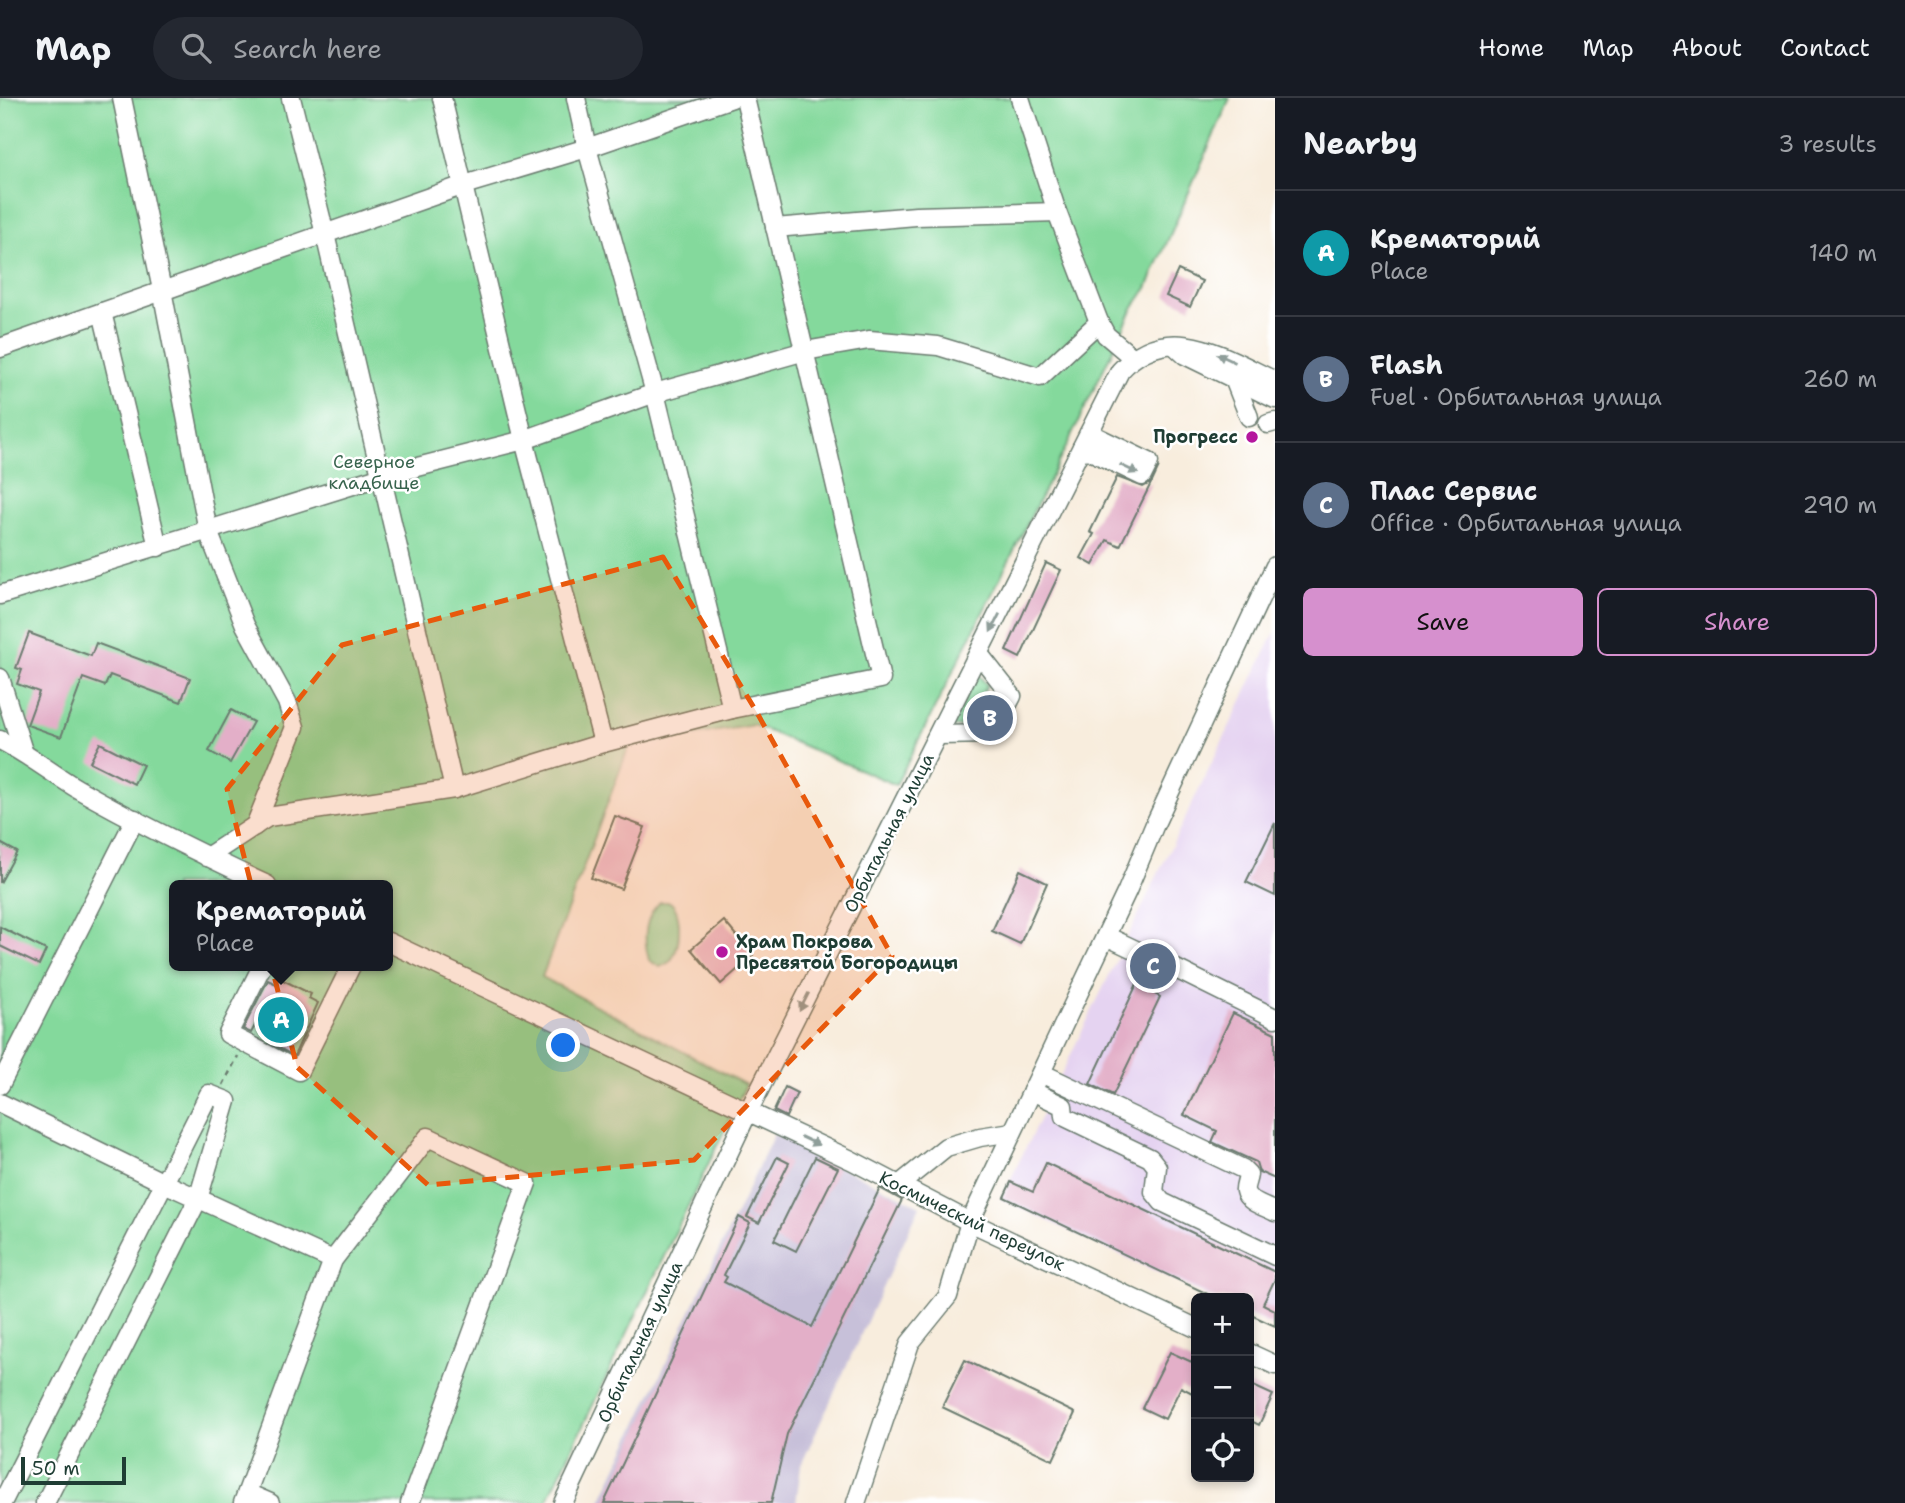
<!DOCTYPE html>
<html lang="en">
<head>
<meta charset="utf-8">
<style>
  body { margin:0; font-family:"Shantell Sans",sans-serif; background:#242831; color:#f1f3f6 }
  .controls { position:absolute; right:21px; bottom:21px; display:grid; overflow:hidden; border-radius:10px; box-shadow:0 4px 10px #0003 }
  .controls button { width:63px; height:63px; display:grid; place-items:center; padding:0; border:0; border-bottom:2px solid #363941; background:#171b24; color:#f1f3f6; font:35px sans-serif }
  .scale { position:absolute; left:21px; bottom:18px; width:105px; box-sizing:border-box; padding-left:7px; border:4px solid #1f3d34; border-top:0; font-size:19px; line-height:24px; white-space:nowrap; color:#1f3d34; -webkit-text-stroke:5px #fff; paint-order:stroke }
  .you { position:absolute; left:564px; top:948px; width:24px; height:24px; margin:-18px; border:5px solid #fff; border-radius:50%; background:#1a73e8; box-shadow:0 0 0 10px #1a73e833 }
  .badge { display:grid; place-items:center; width:46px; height:46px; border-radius:50%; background:#d690ce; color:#fff; font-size:23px; font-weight:700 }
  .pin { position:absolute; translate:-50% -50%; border:4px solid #fff; box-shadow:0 2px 7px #0006 }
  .popup { position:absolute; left:169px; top:782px; width:224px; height:91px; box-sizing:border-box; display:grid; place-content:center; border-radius:10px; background:#171b24; filter:drop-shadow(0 2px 5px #0005); font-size:23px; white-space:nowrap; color:#9ea1a6 }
  .popup b { font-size:26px; color:#f1f3f6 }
  .popup::after { content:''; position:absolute; left:50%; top:100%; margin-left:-14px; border:14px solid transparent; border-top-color:#171b24 }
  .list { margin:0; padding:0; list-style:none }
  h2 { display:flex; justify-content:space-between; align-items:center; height:91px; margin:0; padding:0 28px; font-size:30px }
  h2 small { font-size:23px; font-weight:400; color:#9ea1a6 }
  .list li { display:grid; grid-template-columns:46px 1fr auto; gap:21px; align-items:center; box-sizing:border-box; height:126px; padding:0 28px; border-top:2px solid #363941 }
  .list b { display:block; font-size:26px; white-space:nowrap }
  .list p { margin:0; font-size:23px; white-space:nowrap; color:#9ea1a6 }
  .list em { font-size:23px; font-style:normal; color:#9ea1a6 }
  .actions { display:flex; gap:14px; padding:21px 28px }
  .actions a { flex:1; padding:16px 0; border:2px solid #d690ce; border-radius:10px; text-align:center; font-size:24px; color:#d690ce }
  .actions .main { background:#d690ce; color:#111 }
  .icon { flex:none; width:38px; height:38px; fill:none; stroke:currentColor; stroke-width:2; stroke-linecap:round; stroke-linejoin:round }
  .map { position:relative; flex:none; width:1275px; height:1405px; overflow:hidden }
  header { display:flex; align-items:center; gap:42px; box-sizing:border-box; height:98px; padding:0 35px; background:#171b24; border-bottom:2px solid #363941 }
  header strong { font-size:33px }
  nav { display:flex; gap:38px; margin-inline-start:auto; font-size:24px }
  .search { width:490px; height:63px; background:#242831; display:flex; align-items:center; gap:18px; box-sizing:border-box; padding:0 24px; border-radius:38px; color:#9ea1a6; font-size:26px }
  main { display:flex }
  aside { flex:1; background:#171b24 }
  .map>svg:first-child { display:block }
</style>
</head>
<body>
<header>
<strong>Map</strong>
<div class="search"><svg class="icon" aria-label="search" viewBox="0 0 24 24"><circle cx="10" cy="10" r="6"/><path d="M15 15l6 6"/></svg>Search here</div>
<nav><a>Home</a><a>Map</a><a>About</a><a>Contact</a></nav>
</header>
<main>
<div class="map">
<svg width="1275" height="1405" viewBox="0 0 1275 1405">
  <rect width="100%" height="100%" fill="#fff"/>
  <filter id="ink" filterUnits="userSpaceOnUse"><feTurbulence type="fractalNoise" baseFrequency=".0143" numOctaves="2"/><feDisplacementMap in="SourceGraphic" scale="14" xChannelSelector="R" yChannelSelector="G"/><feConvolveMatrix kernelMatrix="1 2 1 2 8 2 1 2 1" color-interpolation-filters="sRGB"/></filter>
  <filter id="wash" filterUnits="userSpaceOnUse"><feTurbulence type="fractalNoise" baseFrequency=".00686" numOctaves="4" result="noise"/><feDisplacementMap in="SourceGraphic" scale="28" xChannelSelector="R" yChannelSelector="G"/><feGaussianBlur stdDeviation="1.57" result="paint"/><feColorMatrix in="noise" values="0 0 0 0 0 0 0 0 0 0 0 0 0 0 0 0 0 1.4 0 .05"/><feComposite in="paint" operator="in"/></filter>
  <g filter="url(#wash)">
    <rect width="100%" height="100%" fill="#f8eddd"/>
    <path fill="#e5d3f1" d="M1275,534V1230L1249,1217V1200H1212L1001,1101Z"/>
    <path fill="#c7c0d9" d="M774,1036L920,1108L801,1367L796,1405H600Z"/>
    <g fill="#84d99c" stroke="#528b68" stroke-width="2" fill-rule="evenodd">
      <path d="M0,0H1230L1147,190L1133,210L1068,345L896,687L754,627L629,648L542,879L746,987L546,1405H0ZM174,787H388V868H174Z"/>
      <path d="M974,572L987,587L965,629L946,628Z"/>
      <path d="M660,804H670C683,814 681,851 670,863C668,866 663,867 660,869L649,862C643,841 644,820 660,804Z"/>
    </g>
    <g id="blocks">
      <g fill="#e3afc8">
        <path d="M1178,172L1202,183L1190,209L1166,198Z"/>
        <path d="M1159,369L1120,448L1107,442L1093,467L1081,460L1094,436L1090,434L1117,379L1143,389L1152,384Z"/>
        <path d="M1046,465L1061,472L1020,560L1006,553Z"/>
        <path d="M29,535L91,558L96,545L190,580L181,604L110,577L105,588L83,580L61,639L27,627L39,594L17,586L22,572L16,570Z"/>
        <path d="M980,604L992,612V621L987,625L972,618Z"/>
        <path d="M231,612L253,624L230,665L209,653Z"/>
        <path d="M100,645L143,667L134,686L90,664Z"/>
        <path d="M615,718L645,729L621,791L591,780Z"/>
        <path d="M1275,725V798L1246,784Z"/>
        <path d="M0,745L17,754L0,785Z"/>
        <path d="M1020,772L1047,785L1020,846L992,833Z"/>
        <path d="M724,823L753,858L721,886L691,851Z"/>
        <path d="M0,829L46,852L39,867L0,848Z"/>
        <path d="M1150,844L1163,850L1162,853L1168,856L1161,858L1157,867L1158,873L1163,877L1155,896L1160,899L1113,997L1090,986L1143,873L1137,871L1139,866H1150L1154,860L1155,854L1149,846Z"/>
        <path d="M279,880L311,896L309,900L318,905L294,958L273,947L281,931L259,920L251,935L243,931L268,882L276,886Z"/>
        <path d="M1233,915L1275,935V1081L1259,1074L1256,1064L1212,1044L1217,1033L1184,1017Z"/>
        <path d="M785,989L797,995L786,1019L774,1013Z"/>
        <path d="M777,1059L789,1065L759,1125L747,1119Z"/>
        <path d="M815,1059L838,1070L796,1153L774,1142Z"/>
        <path d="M1046,1065L1275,1174V1181L1263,1206L1275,1212V1228L1249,1216V1200H1216L1004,1099L1011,1084L1033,1094Z"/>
        <path d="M880,1090L902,1102L787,1336L771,1405H604L739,1119L750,1125L724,1177L727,1179L724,1184L812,1229Z"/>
        <path d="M1170,1254L1196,1266V1297L1181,1289L1165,1321L1142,1310Z"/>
        <path d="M965,1262L1075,1315L1053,1362L942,1309Z"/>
        <path d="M1249,1286L1273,1297L1259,1327L1249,1322Z"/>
      </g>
    </g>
  </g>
  <g filter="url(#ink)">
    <use href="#blocks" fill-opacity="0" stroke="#6b7b6f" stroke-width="2"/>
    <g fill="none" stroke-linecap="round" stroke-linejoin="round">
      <path stroke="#cdcabb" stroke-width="18" stroke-dasharray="18 9" stroke-linecap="butt" d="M1144,856L1168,867"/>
      <defs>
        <g id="minor">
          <path d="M122,0L162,192L208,433L245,527L287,604L295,629L255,728"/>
          <path d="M291,0L325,136L454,691"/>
          <path d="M442,0L524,342L603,645"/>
          <path d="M576,0L587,50L655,295L732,611"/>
          <path d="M1020,0L1057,114"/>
          <path d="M775,130L916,118L1057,114L1099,224L1106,237L1132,259"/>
          <path d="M102,214L158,449"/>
          <path d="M1174,247L1185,257L1275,301"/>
          <path d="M0,250L464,87L587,50L732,0"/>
          <path d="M1234,281L1249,319"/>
          <path d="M1268,326L1275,324"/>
          <path d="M1082,349L1142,378L1149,364L1089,335"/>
          <path d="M0,497L382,378L524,342L655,295L805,253L869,242L938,248L1040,279L1099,224"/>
          <path d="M979,556L1012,598L1002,617"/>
          <path d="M0,580L23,653"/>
          <path d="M939,637L993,636L995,632"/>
          <path d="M0,642C28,656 51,675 78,691C139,726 203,757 267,787"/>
          <path d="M207,759L268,719L454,691L603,645L732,611L881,581L745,0"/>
          <path d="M1106,838L1144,856"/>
          <path d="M388,844L851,1062L970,1124L1196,1230"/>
          <path d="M1168,867L1275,920"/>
          <path d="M262,868L228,936L299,973L351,868"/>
          <path d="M1041,975L1243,1071L1248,1076C1248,1081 1244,1088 1245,1093C1247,1104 1266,1109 1275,1114"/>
          <path d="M0,987L135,721"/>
          <path d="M1032,993L1063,1008L1064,1018L1067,1020L1150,1060L1157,1069L1154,1094L1162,1104L1275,1158"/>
          <path d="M0,1005L164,1085L333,1162"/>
          <path d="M899,1087L946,1049L980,1039L1012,1034"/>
          <path d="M1249,1255L1275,1267"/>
          <path d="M247,1395L270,1405"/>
          <path d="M2,1405L209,996L227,1003L198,1101L45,1405"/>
          <path d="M243,1405L333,1162L428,1039L527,1085L410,1405"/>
          <path d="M563,1405L748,1014L1120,273C1168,220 1224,259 1275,283"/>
          <path d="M856,1405L910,1245L948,1198L970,1124L1127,793L1155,726L1275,468"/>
        </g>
      </defs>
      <use href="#minor" stroke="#6b7b6f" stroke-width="21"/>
      <path stroke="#6b7b6f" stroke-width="2.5" stroke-dasharray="5 5" stroke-linecap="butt" d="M223,987L238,958"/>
      <use href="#minor" stroke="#fff" stroke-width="18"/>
    </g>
    <defs><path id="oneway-solid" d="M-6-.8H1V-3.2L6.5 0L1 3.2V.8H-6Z" transform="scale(1.75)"/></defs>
    <g fill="#8f9e9a">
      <use href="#oneway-solid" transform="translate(1226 260) rotate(-155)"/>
      <use href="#oneway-solid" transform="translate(1129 371) rotate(26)"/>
      <use href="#oneway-solid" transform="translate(995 525) rotate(117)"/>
      <use href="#oneway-solid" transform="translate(804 904) rotate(117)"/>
      <use href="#oneway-solid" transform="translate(810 1043) rotate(25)"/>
    </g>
  </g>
  <path fill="#e8590c" fill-opacity="0.2" stroke="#e8590c" stroke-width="5" stroke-dasharray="14 9" stroke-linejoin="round" d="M663,459L756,613L892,858L694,1062L428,1087L297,969L227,691L342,547Z"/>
  <g fill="#b5179e" stroke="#fff" stroke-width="2.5">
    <circle cx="1252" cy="339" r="7"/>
    <circle cx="722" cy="854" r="7"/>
  </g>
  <g text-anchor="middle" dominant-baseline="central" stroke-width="5" stroke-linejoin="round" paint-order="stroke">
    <g font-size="18" font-weight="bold" fill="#1f3d34" stroke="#fff" text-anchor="end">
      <text x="1238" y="339">Прогресс</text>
      <text x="736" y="844" text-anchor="start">Храм Покрова<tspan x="736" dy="21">Пресвятой Богородицы</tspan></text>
    </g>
    <g font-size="18" fill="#38644e" stroke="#fff">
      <text x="374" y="364">Северное<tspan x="374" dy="21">кладбище</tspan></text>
    </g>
    <g font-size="18" fill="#1f3d34" stroke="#fff">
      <text transform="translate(889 735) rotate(-63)">Орбитальная улица</text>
      <text transform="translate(972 1123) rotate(26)">Космический переулок</text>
      <text transform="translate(640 1244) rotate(-65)">Орбитальная улица</text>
    </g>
  </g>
</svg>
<div class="controls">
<button>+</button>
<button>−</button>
<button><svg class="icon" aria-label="locate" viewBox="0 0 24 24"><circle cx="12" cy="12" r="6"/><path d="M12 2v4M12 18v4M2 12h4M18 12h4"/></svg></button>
</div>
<div class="scale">50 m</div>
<div class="you"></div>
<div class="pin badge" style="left:281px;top:922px;background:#0f9aa8">A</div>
<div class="popup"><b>Крематорий</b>Place</div>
<div class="pin badge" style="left:990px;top:620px;background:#5c6f8a">B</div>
<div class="pin badge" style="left:1153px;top:868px;background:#5c6f8a">C</div>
</div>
<aside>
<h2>Nearby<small>3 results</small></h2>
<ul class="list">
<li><span class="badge" style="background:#0f9aa8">A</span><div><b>Крематорий</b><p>Place</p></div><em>140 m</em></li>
<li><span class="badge" style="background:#5c6f8a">B</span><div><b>Flash</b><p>Fuel · Орбитальная улица</p></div><em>260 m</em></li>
<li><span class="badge" style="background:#5c6f8a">C</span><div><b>Плас Сервис</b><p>Office · Орбитальная улица</p></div><em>290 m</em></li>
</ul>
<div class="actions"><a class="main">Save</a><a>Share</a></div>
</aside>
</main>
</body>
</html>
